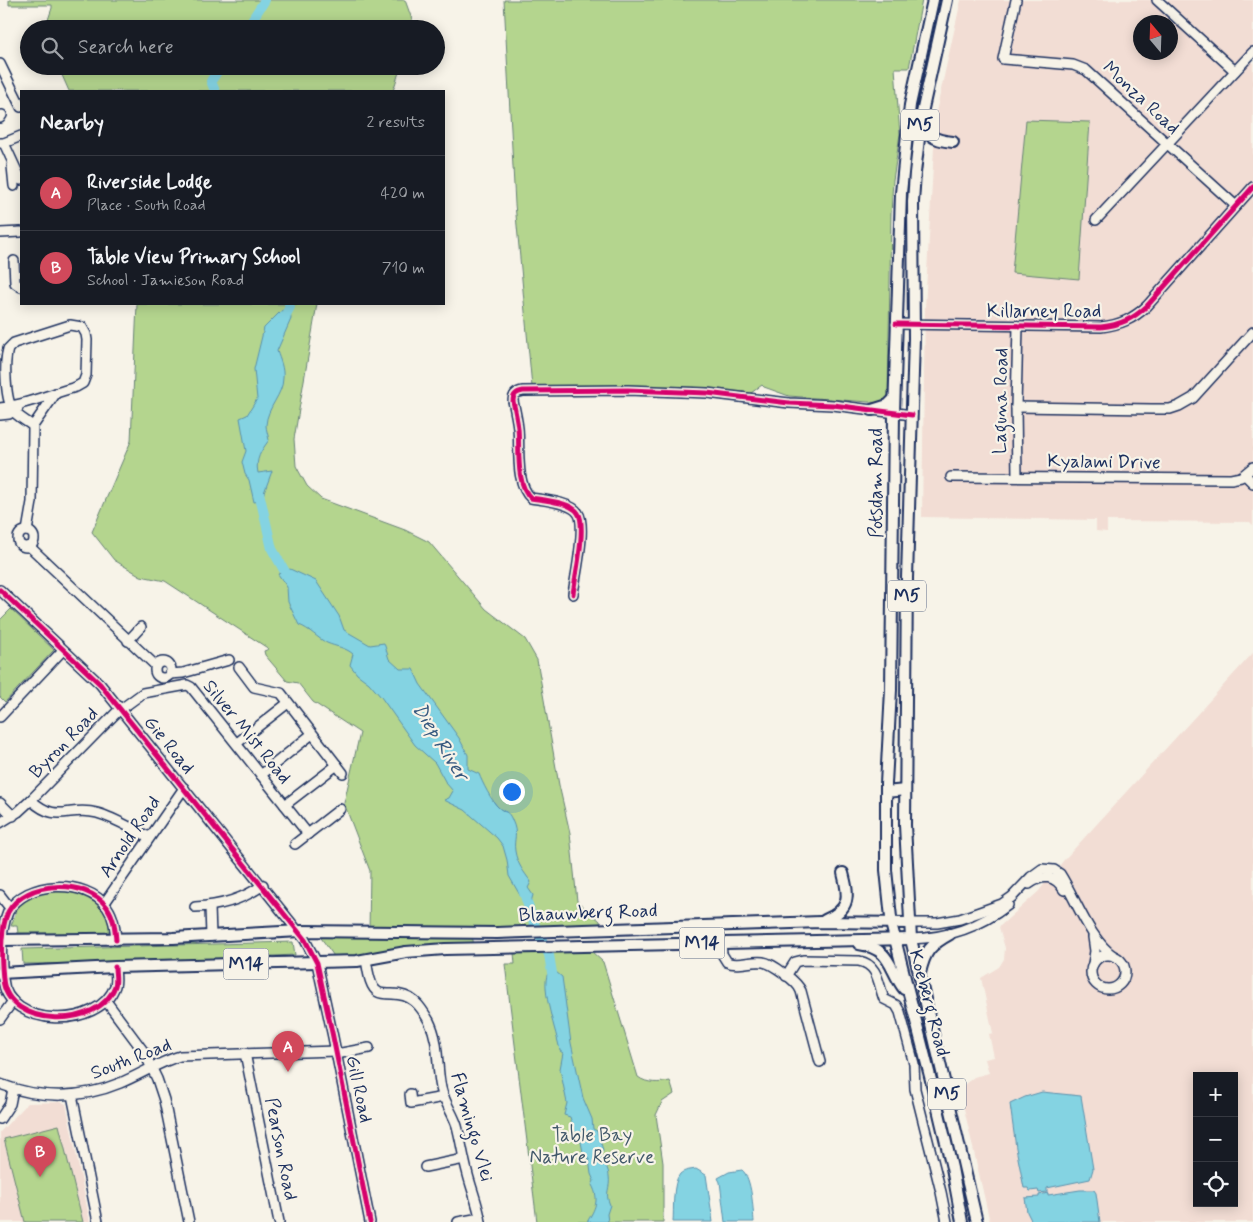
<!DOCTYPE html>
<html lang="en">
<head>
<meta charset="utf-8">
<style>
  body { margin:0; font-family:Mynerve,sans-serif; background:#242831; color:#f1f3f6 }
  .controls { position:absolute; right:15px; bottom:15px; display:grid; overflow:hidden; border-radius:0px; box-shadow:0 2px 12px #0003 }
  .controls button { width:45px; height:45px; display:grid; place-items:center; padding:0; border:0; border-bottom:1px solid #363941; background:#171b24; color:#f1f3f6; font:25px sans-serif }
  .compass { position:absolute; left:1133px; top:15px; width:45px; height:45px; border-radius:50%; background:#171b24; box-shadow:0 2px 12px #0003; rotate:341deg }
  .you { position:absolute; left:511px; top:791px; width:18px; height:18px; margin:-12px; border:4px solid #fff; border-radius:50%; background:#1a73e8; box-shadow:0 0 0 8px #1a73e833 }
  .badge { display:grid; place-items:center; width:32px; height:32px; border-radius:50%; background:#d1495b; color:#fff; font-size:16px; font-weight:700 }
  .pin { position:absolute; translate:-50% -41px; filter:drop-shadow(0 1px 2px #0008) }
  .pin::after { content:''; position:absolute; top:26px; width:18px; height:15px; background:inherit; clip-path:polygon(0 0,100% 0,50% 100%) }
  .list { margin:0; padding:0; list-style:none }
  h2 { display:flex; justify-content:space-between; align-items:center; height:65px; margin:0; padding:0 20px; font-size:21px }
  h2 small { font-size:16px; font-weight:400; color:#9ea1a6 }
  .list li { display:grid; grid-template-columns:32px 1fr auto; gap:15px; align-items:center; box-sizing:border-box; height:75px; padding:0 20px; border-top:1px solid #363941 }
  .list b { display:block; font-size:19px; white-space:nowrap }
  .list p { margin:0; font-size:16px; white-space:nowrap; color:#9ea1a6 }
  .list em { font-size:16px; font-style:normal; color:#9ea1a6 }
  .icon { flex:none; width:28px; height:28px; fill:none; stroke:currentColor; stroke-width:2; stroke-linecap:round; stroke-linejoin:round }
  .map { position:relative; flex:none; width:1253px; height:1222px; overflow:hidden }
  .search { position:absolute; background:#171b24; box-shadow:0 2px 12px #0003; left:20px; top:20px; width:425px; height:55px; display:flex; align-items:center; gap:12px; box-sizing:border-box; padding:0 18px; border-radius:28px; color:#9ea1a6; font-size:19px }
  .panel { position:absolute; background:#171b24; box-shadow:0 2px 12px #0003; left:20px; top:90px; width:425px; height:215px; border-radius:0px }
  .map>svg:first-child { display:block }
</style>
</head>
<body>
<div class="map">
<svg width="1253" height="1222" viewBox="0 0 1253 1222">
  <rect width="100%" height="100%" fill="#f7f3e8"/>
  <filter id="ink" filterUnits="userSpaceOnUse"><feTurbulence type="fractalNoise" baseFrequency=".02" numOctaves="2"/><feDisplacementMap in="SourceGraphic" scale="10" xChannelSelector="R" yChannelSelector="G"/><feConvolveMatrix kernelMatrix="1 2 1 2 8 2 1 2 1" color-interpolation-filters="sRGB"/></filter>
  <g filter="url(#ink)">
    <g fill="#f2ddd4" fill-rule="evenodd">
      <path d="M961,0H1253V525L1250,522L1107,521V532L1096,531V520L922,517L925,308L936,112ZM1140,22H1170V52H1140Z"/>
      <path d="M1253,653V1222H990L960,1091V1088L974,1077L989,1073L985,1059L994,1057L989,1034L993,1033L981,978L999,967L1004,959L1005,948L999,927L1038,892L1064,860ZM1197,1076H1234V1203H1197Z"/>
      <path d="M62,1102L66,1104L90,1222H0V1132L28,1103Z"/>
    </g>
    <g fill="#b4d58e" stroke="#688276">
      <path d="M9,0H405L414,25L413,29H45L52,8V5H9Z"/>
      <path d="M504,0H922L909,68H895L900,134L893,180L891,214L888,397L882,403L789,396L764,387L762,385L751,393L710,389L532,387L515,204Z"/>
      <path d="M58,66H401L393,91H69Z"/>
      <path d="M1026,120L1090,122L1079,279L1012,273Z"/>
      <path d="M137,304H317L294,439L296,466L307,486L321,499L405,530L429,542L486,609L525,639L537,660L559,785L570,833L577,901L600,921L602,930L369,932L370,871L344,803L360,733L313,702L298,683L287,681L265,655L264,651L269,649L165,581L141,576L114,560L92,532L131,441Z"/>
      <path d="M11,609L54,650L5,702L0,697V620Z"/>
      <path d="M59,890C86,894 102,898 111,927L109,931L104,934L18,933L17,926H11L19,903L38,893Z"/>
      <path d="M319,935H472L474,946L336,959Z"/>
      <path d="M293,942L295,955L114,963L23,964L22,949Z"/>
      <path d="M591,951L603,962L638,1077C647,1084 660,1083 670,1081L674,1094L662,1102L656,1115L663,1163V1222H537L505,964H515L514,953Z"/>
      <path d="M59,1125L83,1222H25L4,1139Z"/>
    </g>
    <g fill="#84d3e2" stroke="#5a91ad">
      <path d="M290,307L291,319L277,351C280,360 284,368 283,378C283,395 267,407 266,425C266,429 268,435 269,440C261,451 255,459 258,473L272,471L261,501L254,502L249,480L245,474L242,462L246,451L240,418L247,415L257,399L254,369L264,328L281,311Z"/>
      <path d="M290,569L316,581L339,616L344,630L370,645L384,643L389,659L400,669H413L420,684L459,738L468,755V769L479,774C482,782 492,802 499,808C505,813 508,810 512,820C519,835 513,838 515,851C517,864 524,872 531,882L528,888L533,895L531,902L521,897L509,876L507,860L503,846L497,838L465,810L444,800L449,798L453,791L446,783L435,763L415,745L381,697L369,683L357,674L350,665L353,654C345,647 336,647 327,643C317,638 310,629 299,625L288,602L287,587L278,574Z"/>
      <path d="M556,972L562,977L571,1043L583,1098L592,1119L593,1129L597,1131L603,1150L600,1156L605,1160C605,1166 609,1170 609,1176C611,1189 604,1192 610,1205L607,1214L608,1222H587C595,1209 600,1200 592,1185L594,1181L591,1174L589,1159L584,1157L580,1137L576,1135L570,1117L564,1115L567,1103L560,1069L563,1053L560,1051C557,1033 540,988 548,973Z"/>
      <path d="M1042,1092L1081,1096L1093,1169L1090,1179L1047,1188V1192L1039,1193L1038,1190L1030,1191L1028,1188H1024L1016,1148L1010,1104L1025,1097Z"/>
      <path d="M696,1169L706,1175L713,1222H673C674,1210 672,1183 680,1174C684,1170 691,1170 696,1169Z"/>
      <path d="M742,1170C752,1178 753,1209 754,1222H725L720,1182L718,1178L729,1172Z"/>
      <path d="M1080,1190H1094L1096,1193L1100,1222H1032L1027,1212L1025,1198L1039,1197V1195L1048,1193V1195Z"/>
    </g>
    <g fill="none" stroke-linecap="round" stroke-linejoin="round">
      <g stroke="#84d3e2" stroke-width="10">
        <path d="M246,29L265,0"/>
        <path d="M215,91L211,81L221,66"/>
        <path d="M284,318L290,307L289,304"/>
        <path d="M258,488L272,549L291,582"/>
        <path d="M523,890L534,923L549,955L554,985"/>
      </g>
      <defs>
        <g id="minor">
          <path d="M1016,0L1003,59L1073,65L1086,70L1236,206"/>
          <path d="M1157,0L1235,71"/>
          <path d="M0,64L21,107"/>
          <path d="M0,118L2,115"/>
          <path d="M0,143H4L21,136"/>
          <path d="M4,143L21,180"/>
          <path d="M12,166L14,186"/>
          <path d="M1096,220L1253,52"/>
          <path d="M0,233L21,232"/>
          <path d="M14,261L15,283L21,287"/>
          <path d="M896,324L1101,327C1120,325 1133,319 1147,306L1253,187"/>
          <path d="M1016,407L1152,409H1170L1179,406L1193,398L1253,332"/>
          <path d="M0,408C26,405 50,394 76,387L83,383L86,375L87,340L86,334L82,327L70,325L14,343L8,349C4,362 5,401 14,412C19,417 27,422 33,426"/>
          <path d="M0,415L9,414L18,408"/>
          <path d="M1245,475L1253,483"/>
          <path d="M951,477L1231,479L1241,477L1253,467"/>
          <path d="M1017,477L1016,407L1018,326"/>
          <circle cx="26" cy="539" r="8"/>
          <path d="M27,531L32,502L33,426L56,393"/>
          <path d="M29,546L156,666"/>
          <path d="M0,590L100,684L305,940L317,963L333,1037L370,1222"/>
          <path d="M573,594C575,578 587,525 578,513C571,502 543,500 531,498C515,484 520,448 518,428C517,419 515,410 513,401C513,394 517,392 523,391L628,390L707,393L789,403L833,405L912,415"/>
          <path d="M128,641L141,627"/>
          <circle cx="163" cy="670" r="8"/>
          <path d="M239,667L254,687L281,693L343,773"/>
          <path d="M170,674L183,673L229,660"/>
          <path d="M0,717L63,650"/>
          <path d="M237,743L288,703"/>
          <path d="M261,775L312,734"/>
          <path d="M31,800C58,825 69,805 97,813C115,818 132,829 149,837"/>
          <path d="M0,803L13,816"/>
          <path d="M285,805L337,765"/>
          <path d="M0,823L18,812L31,800L117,712L143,693L187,685L191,687L308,834"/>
          <path d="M295,844L340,809"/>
          <path d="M1029,884C1043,874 1055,875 1064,890"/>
          <path d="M0,895L10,908"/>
          <path d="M104,904L184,788"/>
          <path d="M195,907C220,906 242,900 263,885"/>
          <path d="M210,907L211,936"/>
          <path d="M909,923H937L960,919L1002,904L1012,897L1031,877L1042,869L1054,870L1060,874C1076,899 1090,941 1115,957"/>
          <path d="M1093,937L1095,951L1093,964"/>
          <path d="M911,939C946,938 980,927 1008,905"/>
          <path d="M721,942L722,954L727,962C738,967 751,960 763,962C772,963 798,982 801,991L820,1062"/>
          <circle cx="1108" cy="972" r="17"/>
          <path d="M366,960C368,969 369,987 378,992C381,994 388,994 392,994C412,994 420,1005 429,1021C440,1043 436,1065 441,1088C444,1102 453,1113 457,1126C461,1141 463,1156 467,1171C471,1188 478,1204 481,1222"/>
          <path d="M115,967C115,973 117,980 115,986C100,1030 7,1029 3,979C1,959 0,930 8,912C25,880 86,878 107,907C114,917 115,928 116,940"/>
          <path d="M786,976L795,962L803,960L859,961C879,965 878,984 884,999L896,1005L900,1012L914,1064L915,1089L941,1192L947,1222"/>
          <path d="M106,1001L144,1052L157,1079L164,1100L189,1222"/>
          <path d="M0,1019L13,1001"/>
          <path d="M245,1053L279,1222"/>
          <path d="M336,1054L369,1048"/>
          <path d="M0,1084C39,1099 82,1099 120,1083C140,1075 159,1062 180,1056L336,1051"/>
          <path d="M410,1094L411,1103L444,1097"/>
          <path d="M72,1095L98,1222"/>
          <path d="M0,1119L10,1104L13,1089"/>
          <path d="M425,1167L464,1159"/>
          <path d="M458,1222L480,1218"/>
        </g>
        <g id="major">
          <path d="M933,0L910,105L901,193L894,413L891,690L886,784V870L892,927L933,1088L952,1168L962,1222"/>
          <path d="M947,0L922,113L915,173L913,202L914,338L907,578L905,825L911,939L977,1222"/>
          <path d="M925,116C926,137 933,140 953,142"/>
          <path d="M872,410L888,405L894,399"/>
          <path d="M886,792L905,790"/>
          <path d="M825,920C851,909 849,896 843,873"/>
          <path d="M0,940L173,938L300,931L497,933L820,922L909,923"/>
          <path d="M859,944C892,949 888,968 904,989"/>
          <path d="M0,973L115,967L357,961L406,952L445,949L911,939"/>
          <path d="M920,973C925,951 930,945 950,934"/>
        </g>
      </defs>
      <use href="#minor" stroke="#1b2f5e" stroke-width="12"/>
      <use href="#major" stroke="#1b2f5e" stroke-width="14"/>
      <use href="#minor" stroke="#f7f3e8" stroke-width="9"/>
      <use href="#major" stroke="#f7f3e8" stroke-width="10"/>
      <defs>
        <g id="cycleway">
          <path d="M896,324L1101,327C1120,325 1133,319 1147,306L1253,187"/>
          <path d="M0,590L100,684L305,940L317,963L333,1037L370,1222"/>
          <path d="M573,594C575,578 587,525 578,513C571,502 543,500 531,498C515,484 520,448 518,428C517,419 515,410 513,401C513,394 517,392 523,391L628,390L707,393L789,403L833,405L912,415"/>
          <path d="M115,967C115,973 117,980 115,986C100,1030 7,1029 3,979C1,959 0,930 8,912C25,880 86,878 107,907C114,917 115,928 116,940"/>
        </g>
      </defs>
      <use href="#cycleway" stroke="#f7f3e8" stroke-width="8"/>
      <use href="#cycleway" stroke="#d6006c" stroke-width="5"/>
    </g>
  </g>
  <g text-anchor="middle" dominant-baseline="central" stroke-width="4.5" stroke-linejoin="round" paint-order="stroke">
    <g fill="#f7f3e8" stroke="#5d6a87" stroke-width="1">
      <rect x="901" y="109.5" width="38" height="31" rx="4"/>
      <rect x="888" y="580.5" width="38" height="31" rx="4"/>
      <rect x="679.5" y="927.5" width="45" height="31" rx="4"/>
      <rect x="223.5" y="948.5" width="45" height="31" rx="4"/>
      <rect x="928" y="1078.5" width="38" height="31" rx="4"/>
    </g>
    <g font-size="18" font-weight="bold" fill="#1b2f5e">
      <text x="920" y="125">M5</text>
      <text x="907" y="596">M5</text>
      <text x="702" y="943">M14</text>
      <text x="246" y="964">M14</text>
      <text x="947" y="1094">M5</text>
    </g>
    <g font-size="19" fill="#1b2f5e" stroke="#f7f3e8">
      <text transform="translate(1141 98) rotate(43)">Monza Road</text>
      <text x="1044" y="311">Killarney Road</text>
      <text transform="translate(1001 401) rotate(-89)">Laguna Road</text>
      <text transform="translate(1104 462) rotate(1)">Kyalami Drive</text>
      <text transform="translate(876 483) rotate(-90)">Potsdam Road</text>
      <text transform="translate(247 732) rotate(51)">Silver Mist Road</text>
      <text transform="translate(64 743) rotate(-46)">Byron Road</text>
      <text transform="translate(169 745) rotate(51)">Gie Road</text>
      <text transform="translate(130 837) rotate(-56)">Arnold Road</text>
      <text transform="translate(588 913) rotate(-2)">Blaauwberg Road</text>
      <text transform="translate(929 1003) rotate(75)">Koeberg Road</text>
      <text transform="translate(131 1059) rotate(-21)">South Road</text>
      <text transform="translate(359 1089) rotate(78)">Gill Road</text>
      <text transform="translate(472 1127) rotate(74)">Flamingo Vlei</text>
      <text transform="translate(281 1149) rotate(79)">Pearson Road</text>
    </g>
    <g font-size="19" fill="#41586a" stroke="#f7f3e8">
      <text x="592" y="1135">Table Bay<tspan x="592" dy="22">Nature Reserve</tspan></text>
    </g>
    <g font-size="20" font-style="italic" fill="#35587f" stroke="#f7f3e8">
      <text transform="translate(440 742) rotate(58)">Diep River</text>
    </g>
  </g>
</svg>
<div class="controls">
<button>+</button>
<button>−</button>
<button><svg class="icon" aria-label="locate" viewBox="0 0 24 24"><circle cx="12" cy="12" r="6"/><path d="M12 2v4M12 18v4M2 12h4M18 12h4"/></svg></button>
</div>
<svg class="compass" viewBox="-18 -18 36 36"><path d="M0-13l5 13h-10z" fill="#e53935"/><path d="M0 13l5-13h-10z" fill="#9ea1a6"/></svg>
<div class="you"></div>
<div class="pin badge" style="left:288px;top:1072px">A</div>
<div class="pin badge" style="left:40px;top:1177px">B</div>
<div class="search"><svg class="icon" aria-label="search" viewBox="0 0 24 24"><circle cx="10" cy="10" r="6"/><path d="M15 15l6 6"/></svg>Search here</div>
<section class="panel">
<h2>Nearby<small>2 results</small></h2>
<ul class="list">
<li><span class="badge">A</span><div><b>Riverside Lodge</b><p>Place · South Road</p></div><em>420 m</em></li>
<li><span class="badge">B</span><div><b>Table View Primary School</b><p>School · Jamieson Road</p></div><em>710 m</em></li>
</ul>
</section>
</div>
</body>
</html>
